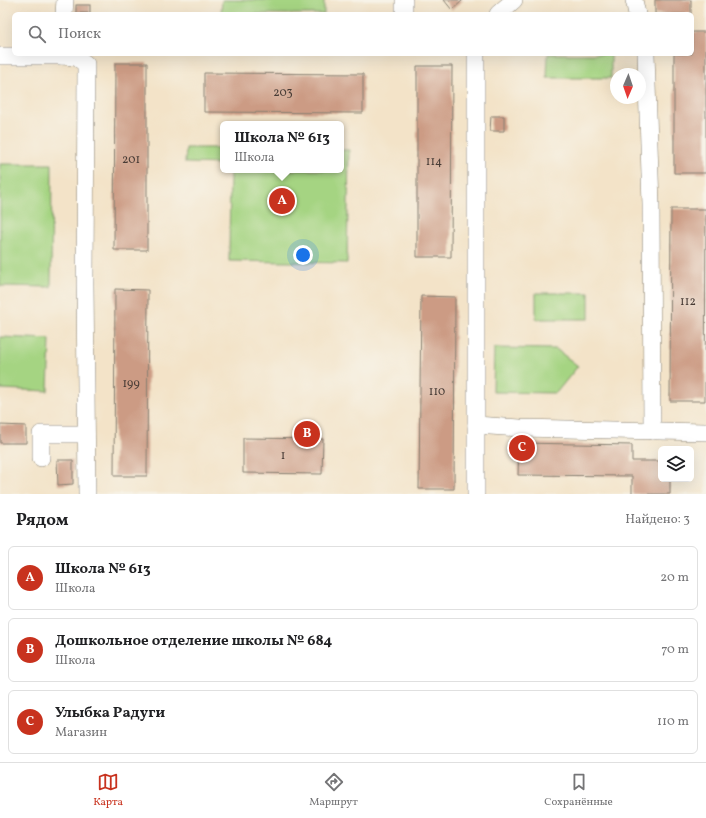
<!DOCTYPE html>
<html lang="ru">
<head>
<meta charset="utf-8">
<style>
  body { margin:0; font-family:Vollkorn,serif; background:#f2f2f2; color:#202124 }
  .controls { position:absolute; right:12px; bottom:12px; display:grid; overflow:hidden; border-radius:6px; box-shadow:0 4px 16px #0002 }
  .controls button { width:36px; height:36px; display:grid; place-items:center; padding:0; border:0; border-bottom:1px solid #e0e0e0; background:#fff; color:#202124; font:20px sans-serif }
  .compass { position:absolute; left:610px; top:68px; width:36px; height:36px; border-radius:50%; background:#fff; box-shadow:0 4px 16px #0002; rotate:182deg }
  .you { position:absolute; left:303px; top:255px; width:14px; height:14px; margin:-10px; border:3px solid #fff; border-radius:50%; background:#1a73e8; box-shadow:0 0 0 6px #1a73e833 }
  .badge { display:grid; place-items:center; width:26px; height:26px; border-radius:50%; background:#c8321e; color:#fff; font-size:13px; font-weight:700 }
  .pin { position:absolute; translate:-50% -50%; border:2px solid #fff; box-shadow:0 1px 4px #0006 }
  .popup { position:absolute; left:220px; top:121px; width:124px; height:52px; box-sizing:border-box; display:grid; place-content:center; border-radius:6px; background:#fff; filter:drop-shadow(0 1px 3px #0005); font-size:13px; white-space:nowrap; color:#757577 }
  .popup b { font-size:15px; color:#202124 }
  .popup::after { content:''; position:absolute; left:50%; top:100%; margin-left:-8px; border:8px solid transparent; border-top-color:#fff }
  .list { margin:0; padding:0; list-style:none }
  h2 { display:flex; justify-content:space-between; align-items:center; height:52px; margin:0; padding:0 16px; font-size:17px }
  h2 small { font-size:13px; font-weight:400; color:#757577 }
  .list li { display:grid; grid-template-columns:26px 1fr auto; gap:12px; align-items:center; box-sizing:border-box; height:64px; margin:0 8px 8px; padding:0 8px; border:1px solid #e0e0e0; border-radius:6px }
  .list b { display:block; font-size:15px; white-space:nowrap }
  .list p { margin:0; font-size:13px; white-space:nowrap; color:#757577 }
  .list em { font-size:13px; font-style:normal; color:#757577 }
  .icon { flex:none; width:22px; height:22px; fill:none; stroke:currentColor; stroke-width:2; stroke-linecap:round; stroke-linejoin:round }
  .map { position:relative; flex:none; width:706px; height:494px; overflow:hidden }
  .search { position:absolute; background:#fff; box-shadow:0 4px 16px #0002; left:12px; right:12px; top:12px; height:44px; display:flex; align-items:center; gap:10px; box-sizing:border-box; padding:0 14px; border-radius:6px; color:#757577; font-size:15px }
  .sheet { height:268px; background:#fff }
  nav { display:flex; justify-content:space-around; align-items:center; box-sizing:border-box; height:56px; border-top:1px solid #e0e0e0; background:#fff; font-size:11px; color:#757577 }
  nav a { display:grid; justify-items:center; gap:2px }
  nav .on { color:#c8321e }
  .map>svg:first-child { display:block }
</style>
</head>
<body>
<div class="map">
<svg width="706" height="494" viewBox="0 0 706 494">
  <rect width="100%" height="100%" fill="#f7f3e8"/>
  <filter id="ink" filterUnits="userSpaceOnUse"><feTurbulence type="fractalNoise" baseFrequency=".025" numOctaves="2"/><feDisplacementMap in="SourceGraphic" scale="8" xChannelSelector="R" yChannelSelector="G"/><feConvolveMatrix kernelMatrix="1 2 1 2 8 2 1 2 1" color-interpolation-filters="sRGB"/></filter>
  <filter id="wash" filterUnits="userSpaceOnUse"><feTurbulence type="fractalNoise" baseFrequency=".012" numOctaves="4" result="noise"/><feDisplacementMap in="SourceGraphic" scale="16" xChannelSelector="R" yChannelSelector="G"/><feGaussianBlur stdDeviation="0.9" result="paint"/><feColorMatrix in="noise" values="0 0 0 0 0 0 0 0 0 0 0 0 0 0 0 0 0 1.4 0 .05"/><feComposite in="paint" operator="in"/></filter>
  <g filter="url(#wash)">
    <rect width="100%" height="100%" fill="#f3e3c8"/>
    <g fill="#a5d482" stroke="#60784f">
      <path d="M222,0H324V14H221Z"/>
      <path d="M548,54H611V78H547Z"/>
      <path d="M186,148H223V164L185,163Z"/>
      <path d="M341,150H349L347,263L229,261L230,170H341Z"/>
      <path d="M0,164H52L51,287L0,286Z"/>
      <rect x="536" y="293" width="53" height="26"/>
      <path d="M0,337L50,339L48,391L0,389Z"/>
      <path d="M494,348L556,349L578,366L556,393L493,392Z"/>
    </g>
    <g id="blocks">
      <g fill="#cc9b84">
        <path d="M444,0H463L452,10Z"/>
        <rect x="655" y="0" width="36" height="14"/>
        <rect x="76" y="5" width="14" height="8"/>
        <path d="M692,32H706V173H674V54H692Z"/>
        <path d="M115,63H147V250H114Z"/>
        <path d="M417,66H452L451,257H417Z"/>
        <path d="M204,73L363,74V113L204,112Z"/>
        <path d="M491,116H504V131H490Z"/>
        <path d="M671,209H706L705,401H670Z"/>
        <path d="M115,289L148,290L147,476H114Z"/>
        <path d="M421,296L455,297L454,489H419Z"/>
        <path d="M0,425L26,426V443H0Z"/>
        <path d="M243,438L323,439L322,474L243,473Z"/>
        <path d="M519,443L632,445V461H661V479H670V494H632V476L518,475Z"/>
        <path d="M57,460H73V484L58,485Z"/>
      </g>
    </g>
  </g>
  <g filter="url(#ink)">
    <use href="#blocks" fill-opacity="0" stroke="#888072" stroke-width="1"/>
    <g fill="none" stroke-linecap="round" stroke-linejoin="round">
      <defs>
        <g id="minor">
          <path d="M404,0V14"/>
          <path d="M634,0L637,14"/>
          <path d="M64,14L65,0"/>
          <path d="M498,14L514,0"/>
          <path d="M646,54L651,205L652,431"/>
          <path d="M0,56H62L63,54"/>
          <path d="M62,56L76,57L86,64L85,284L87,494"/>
          <path d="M476,425L520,428L706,432"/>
          <path d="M41,458V434H86"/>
          <path d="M476,494V54"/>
        </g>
      </defs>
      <use href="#minor" stroke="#888072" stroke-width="18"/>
      <use href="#minor" stroke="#fff" stroke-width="17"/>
    </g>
  </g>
  <g text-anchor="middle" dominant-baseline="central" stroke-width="4" stroke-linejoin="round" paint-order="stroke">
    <g font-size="12" fill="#483c36">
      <text x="283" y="93">203</text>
      <text x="131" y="160">201</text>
      <text x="434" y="162">114</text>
      <text x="688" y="302">112</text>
      <text x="131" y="384">199</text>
      <text x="437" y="392">110</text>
      <text x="283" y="456">1</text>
    </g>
  </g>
</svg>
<div class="controls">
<button><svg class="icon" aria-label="layers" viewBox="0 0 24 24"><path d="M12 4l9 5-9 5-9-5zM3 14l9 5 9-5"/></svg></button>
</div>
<svg class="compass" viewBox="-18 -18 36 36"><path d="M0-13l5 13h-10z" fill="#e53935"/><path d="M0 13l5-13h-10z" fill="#757577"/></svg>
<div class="you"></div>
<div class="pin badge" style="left:282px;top:201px">A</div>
<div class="popup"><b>Школа № 613</b>Школа</div>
<div class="pin badge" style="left:307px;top:434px">B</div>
<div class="pin badge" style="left:522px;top:448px">C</div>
<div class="search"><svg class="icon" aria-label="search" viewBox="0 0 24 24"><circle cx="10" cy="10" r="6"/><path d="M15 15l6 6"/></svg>Поиск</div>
</div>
<section class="sheet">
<h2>Рядом<small>Найдено: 3</small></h2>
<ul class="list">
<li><span class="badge">A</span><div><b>Школа № 613</b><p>Школа</p></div><em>20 m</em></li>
<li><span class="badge">B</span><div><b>Дошкольное отделение школы № 684</b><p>Школа</p></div><em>70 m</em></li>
<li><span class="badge">C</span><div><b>Улыбка Радуги</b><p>Магазин</p></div><em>110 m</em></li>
</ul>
</section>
<nav>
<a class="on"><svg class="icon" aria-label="map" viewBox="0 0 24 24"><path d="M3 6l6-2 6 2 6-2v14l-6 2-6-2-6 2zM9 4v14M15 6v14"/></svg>Карта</a>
<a><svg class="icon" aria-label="directions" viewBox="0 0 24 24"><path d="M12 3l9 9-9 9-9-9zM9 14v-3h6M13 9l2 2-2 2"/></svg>Маршрут</a>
<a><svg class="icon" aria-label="saved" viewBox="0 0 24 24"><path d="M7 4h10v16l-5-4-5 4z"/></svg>Сохранённые</a>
</nav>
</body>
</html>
